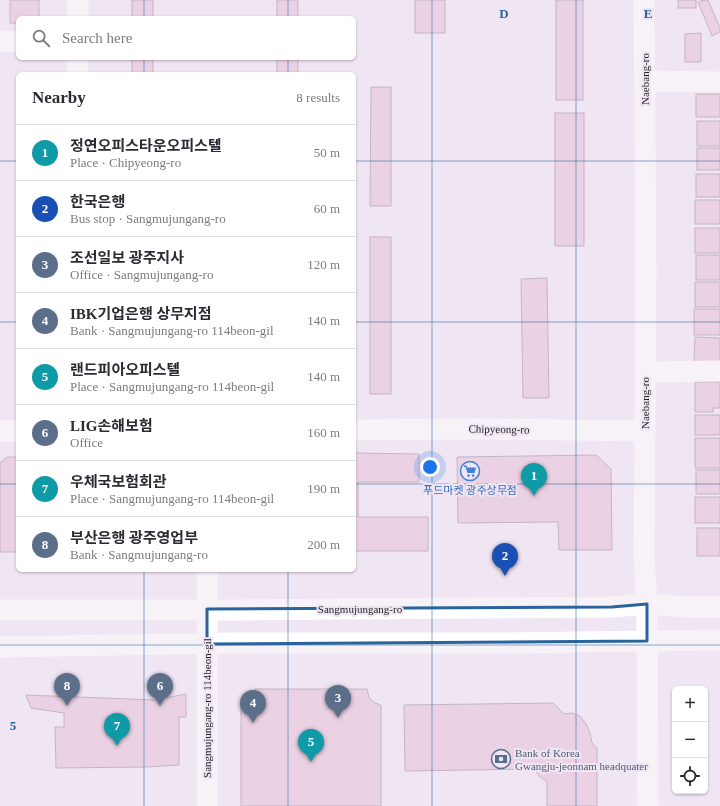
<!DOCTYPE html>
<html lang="en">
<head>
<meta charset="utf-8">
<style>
  body { margin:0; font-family:"Times New Roman","Noto Sans KR",serif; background:#f2f2f3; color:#2b2b33 }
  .controls { position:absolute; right:12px; bottom:12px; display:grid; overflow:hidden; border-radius:6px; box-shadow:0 1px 3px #0004 }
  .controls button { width:36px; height:36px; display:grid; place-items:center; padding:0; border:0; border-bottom:1px solid #e1e1e2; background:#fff; color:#2b2b33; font:20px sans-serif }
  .you { position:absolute; left:430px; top:467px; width:14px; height:14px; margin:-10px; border:3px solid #fff; border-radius:50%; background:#1a73e8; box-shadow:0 0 0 6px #1a73e833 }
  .badge { display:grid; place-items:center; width:26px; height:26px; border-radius:50%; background:#ea580c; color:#fff; font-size:13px; font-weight:700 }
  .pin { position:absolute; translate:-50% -33px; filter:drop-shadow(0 1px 2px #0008) }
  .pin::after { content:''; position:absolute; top:21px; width:14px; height:12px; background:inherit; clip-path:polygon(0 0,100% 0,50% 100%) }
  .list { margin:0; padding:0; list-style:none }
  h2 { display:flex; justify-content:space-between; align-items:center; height:52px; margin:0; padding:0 16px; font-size:17px }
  h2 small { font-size:13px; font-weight:400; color:#7c7c81 }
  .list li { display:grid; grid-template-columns:26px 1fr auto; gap:12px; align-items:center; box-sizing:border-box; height:56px; padding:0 16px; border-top:1px solid #e1e1e2 }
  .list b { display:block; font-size:15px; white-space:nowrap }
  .list p { margin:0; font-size:13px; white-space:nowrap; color:#7c7c81 }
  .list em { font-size:13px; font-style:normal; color:#7c7c81 }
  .icon { flex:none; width:22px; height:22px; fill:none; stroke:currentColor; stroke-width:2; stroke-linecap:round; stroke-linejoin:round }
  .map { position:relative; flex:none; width:720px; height:806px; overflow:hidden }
  .search { position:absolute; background:#fff; box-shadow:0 1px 3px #0004; left:16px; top:16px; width:340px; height:44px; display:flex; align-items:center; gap:10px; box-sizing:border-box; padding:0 14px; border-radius:6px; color:#7c7c81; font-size:15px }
  .panel { position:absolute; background:#fff; box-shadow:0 1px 3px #0004; left:16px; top:72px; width:340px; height:500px; border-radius:6px }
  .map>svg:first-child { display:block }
</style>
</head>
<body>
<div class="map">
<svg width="720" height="806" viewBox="0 0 720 806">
  <rect width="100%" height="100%" fill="#f0e5f2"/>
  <g fill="#e3b9d0" stroke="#8c7d85">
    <path d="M10,0H39V18H18V23H10Z"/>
    <rect x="132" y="0" width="21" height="18"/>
    <rect x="277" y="0" width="21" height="18"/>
    <rect x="415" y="0" width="30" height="33"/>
    <rect x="556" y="0" width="27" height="100"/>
    <rect x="678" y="0" width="18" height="8"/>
    <path d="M704,0H708L720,28V32L712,36L698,2Z"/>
    <path d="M701,33V62H685V34Z"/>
    <rect x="132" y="58" width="21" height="16"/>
    <rect x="277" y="58" width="21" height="16"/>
    <path d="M371,87H391V206H370Z"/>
    <rect x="696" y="94" width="24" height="23"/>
    <rect x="555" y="113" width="29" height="133"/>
    <rect x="697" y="121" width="23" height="25"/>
    <rect x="697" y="148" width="23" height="22"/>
    <rect x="696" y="174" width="24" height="23"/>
    <rect x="695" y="200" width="25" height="24"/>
    <rect x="695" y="228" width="25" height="25"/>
    <rect x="370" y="237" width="21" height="157"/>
    <rect x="696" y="255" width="24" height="25"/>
    <path d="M547,278L549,398H523L521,279Z"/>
    <rect x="695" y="282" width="25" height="25"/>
    <rect x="694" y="309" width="26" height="26"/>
    <path d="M695,337L720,338V360L718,362H694Z"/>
    <path d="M695,382H720V408H713V412H695Z"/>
    <rect x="695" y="415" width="25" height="20"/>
    <rect x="695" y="438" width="25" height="30"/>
    <path d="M354,453L419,454V482H358V517H428V551H354Z"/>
    <path d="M596,455L611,469L612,550H559L558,522L458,523L457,457Z"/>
    <path d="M7,457H18V552H0V463Z"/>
    <rect x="696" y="470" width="24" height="24"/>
    <rect x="695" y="497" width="25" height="26"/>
    <rect x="697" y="528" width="23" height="28"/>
    <path d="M255,689H367L369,698L375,703L381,705V806H241V705L247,704L253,698Z"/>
    <path d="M186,694V717H179V765L146,767L56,768L55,727H64V713L31,708L26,695L155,700Z"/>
    <path d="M553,703L564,714L572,713L580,716L586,724L590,733L592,743L597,748V806H547V782L540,777L534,769L405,771L404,705Z"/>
  </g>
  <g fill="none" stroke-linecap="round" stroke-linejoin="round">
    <g stroke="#fff" stroke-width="21">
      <path d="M78,0V18"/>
      <path d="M644,0L646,274L644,556L647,604L648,806"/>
      <path d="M0,41L18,42"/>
      <path d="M77,74L78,58"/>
      <path d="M645,81L720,82"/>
      <path d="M645,372L720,371"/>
      <path d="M354,430L478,429L645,431"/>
      <path d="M0,431H18"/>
      <path d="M207,570V806"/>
      <path d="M0,610H236L612,607L647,604L688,607H720"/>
      <path d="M0,647L237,643H510L720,640"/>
    </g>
  </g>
  <path d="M0 0H720V806H0ZM647,604V641L207,644V609L612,607Z" fill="#f0e5f2" fill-opacity=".55" fill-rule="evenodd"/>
  <path fill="none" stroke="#2a649c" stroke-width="3" stroke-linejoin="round" d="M647,604V641L207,644V609L612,607Z"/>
  <path fill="none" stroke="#2a649c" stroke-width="1" stroke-opacity="0.55" d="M144,0V18M288,0V18M432,0V806M576,0V806M144,58V74M288,58V74M0,161H18M354,161H720M0,322H18M354,322H720M0,484H18M354,484H720M144,570V806M288,570V806M0,645H720"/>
  <defs>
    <symbol id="supermarket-ring" viewBox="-11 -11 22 22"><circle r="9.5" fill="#f0e5f2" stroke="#3f7fe0" stroke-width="1.5"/><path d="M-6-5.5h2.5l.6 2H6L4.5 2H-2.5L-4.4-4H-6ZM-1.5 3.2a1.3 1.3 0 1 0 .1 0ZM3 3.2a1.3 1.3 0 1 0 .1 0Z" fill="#3f7fe0"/></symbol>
    <symbol id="bank-ring" viewBox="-11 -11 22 22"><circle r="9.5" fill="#f0e5f2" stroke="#5c6f8a" stroke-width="1.5"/><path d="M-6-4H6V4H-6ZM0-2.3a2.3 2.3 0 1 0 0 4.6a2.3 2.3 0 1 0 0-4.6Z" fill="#5c6f8a"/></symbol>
  </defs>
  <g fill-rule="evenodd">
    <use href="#supermarket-ring" x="459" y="460" width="22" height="22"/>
    <use href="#bank-ring" x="490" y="748" width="22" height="22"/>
  </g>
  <g text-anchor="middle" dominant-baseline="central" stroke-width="4" stroke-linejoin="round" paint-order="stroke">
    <g font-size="11" fill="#221e23" stroke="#f0e5f2">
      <text transform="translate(645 79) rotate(-90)">Naebang-ro</text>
      <text transform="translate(645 403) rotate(-90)">Naebang-ro</text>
      <text transform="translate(499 429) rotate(1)">Chipyeong-ro</text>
      <text x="360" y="609">Sangmujungang-ro</text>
      <text transform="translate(207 708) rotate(-90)">Sangmujungang-ro 114beon-gil</text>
    </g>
    <g font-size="11" fill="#366cbe" stroke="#f0e5f2">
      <text x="470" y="490">푸드마켓 광주상무점</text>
    </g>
    <g font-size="11" fill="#4e5e75" stroke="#f0e5f2" text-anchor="start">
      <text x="515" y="753">Bank of Korea<tspan x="515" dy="13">Gwangju-jeonnam headquater</tspan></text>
    </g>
  </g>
  <g font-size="13" text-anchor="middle" font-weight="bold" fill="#2a649c" stroke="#f0e5f2" stroke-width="4" stroke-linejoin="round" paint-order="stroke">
    <text x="504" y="18">D</text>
    <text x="648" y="18">E</text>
    <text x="13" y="730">5</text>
  </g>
</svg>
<div class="controls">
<button>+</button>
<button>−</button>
<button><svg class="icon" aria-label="locate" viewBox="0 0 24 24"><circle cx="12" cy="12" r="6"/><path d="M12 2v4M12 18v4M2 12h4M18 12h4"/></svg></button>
</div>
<div class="you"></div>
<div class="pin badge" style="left:534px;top:496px;background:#0f9aa8">1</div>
<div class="pin badge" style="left:505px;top:576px;background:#1a4fb4">2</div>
<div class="pin badge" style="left:338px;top:718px;background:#5c6f8a">3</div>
<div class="pin badge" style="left:253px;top:723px;background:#5c6f8a">4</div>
<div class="pin badge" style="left:311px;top:762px;background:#0f9aa8">5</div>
<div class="pin badge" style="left:160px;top:706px;background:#5c6f8a">6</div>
<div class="pin badge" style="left:117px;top:746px;background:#0f9aa8">7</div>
<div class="pin badge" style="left:67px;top:706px;background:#5c6f8a">8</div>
<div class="search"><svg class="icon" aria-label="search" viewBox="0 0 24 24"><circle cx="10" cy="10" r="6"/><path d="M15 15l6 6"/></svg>Search here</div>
<section class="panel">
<h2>Nearby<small>8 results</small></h2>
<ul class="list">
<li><span class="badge" style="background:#0f9aa8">1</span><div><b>정연오피스타운오피스텔</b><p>Place · Chipyeong-ro</p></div><em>50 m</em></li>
<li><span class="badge" style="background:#1a4fb4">2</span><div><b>한국은행</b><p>Bus stop · Sangmujungang-ro</p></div><em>60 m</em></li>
<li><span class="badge" style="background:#5c6f8a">3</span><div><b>조선일보 광주지사</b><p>Office · Sangmujungang-ro</p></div><em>120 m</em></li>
<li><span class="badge" style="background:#5c6f8a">4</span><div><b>IBK기업은행 상무지점</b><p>Bank · Sangmujungang-ro 114beon-gil</p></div><em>140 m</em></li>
<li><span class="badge" style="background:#0f9aa8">5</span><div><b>랜드피아오피스텔</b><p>Place · Sangmujungang-ro 114beon-gil</p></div><em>140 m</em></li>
<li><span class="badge" style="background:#5c6f8a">6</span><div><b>LIG손해보험</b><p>Office</p></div><em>160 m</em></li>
<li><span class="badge" style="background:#0f9aa8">7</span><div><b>우체국보험회관</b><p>Place · Sangmujungang-ro 114beon-gil</p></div><em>190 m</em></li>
<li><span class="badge" style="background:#5c6f8a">8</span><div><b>부산은행 광주영업부</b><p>Bank · Sangmujungang-ro</p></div><em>200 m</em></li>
</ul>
</section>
</div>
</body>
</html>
